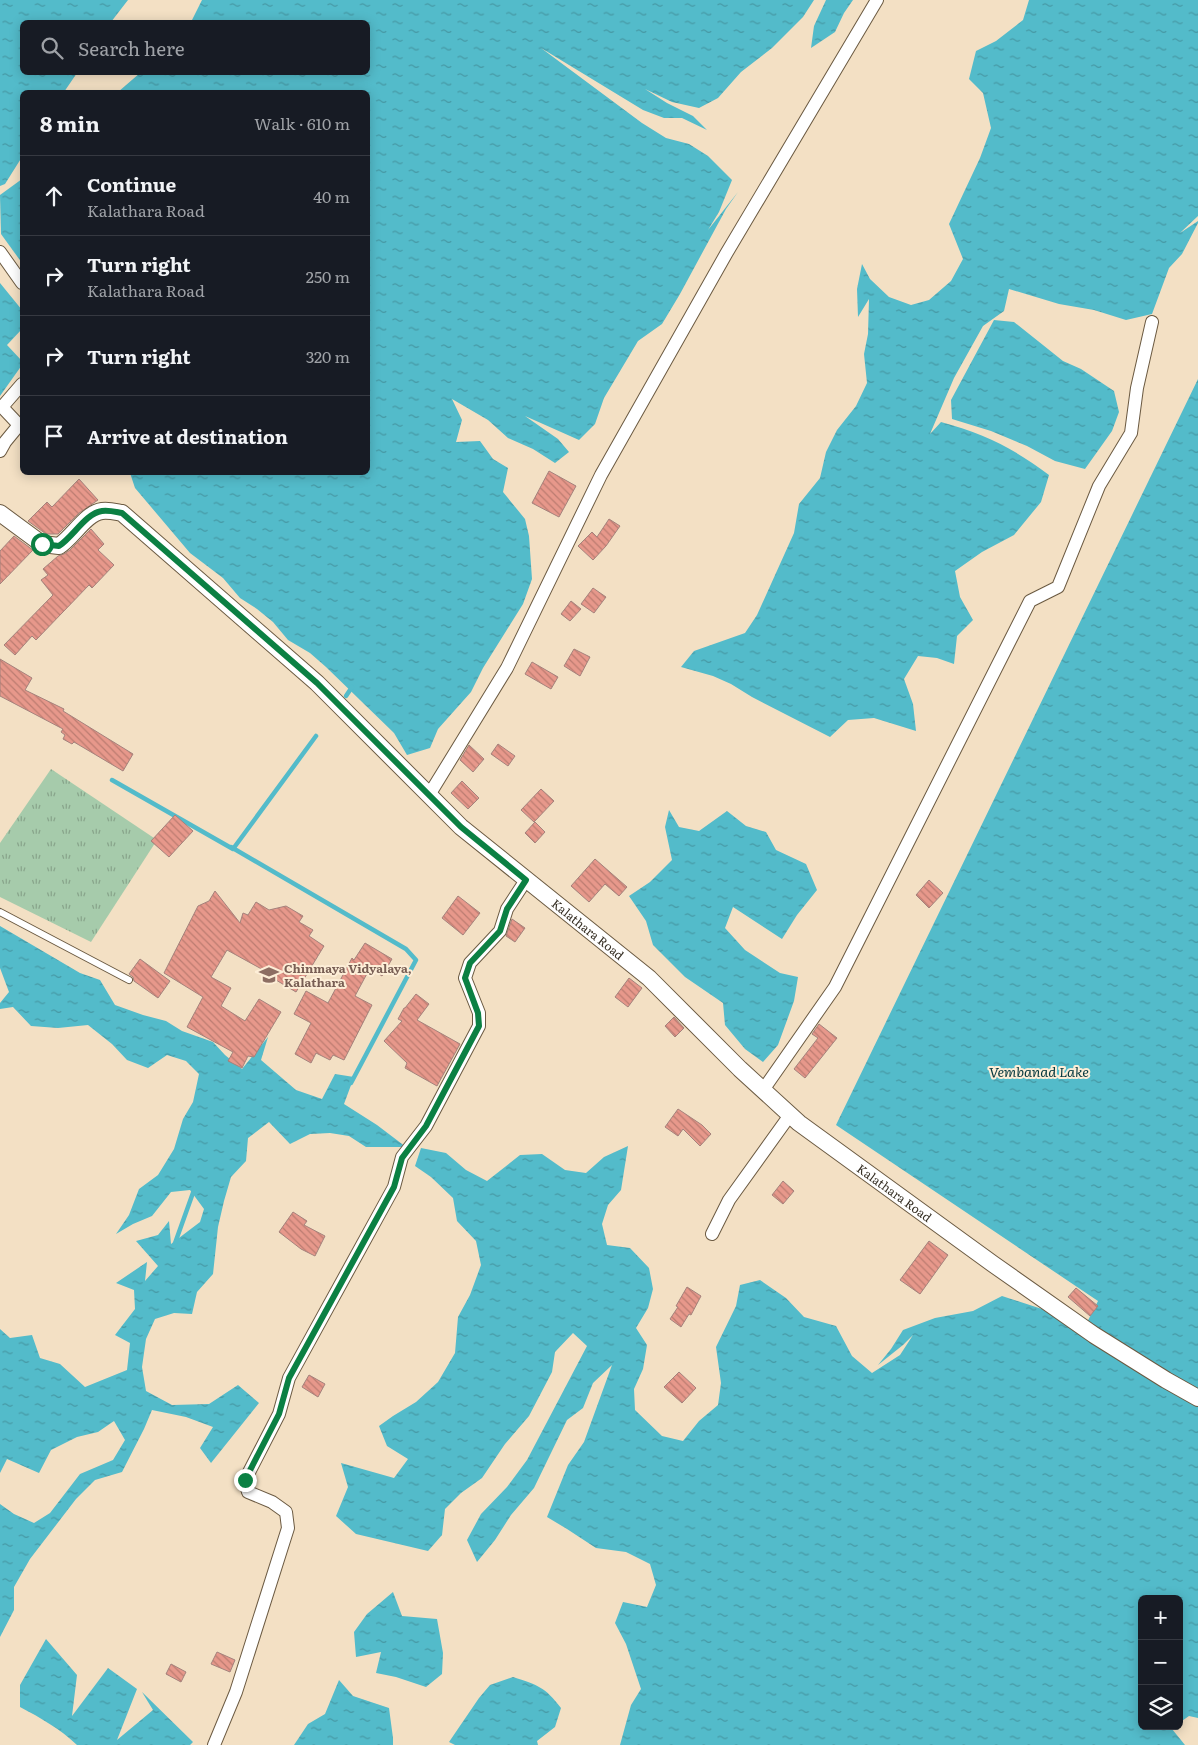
<!DOCTYPE html>
<html lang="en">
<head>
<meta charset="utf-8">
<style>
  body { margin:0; font-family:Literata,serif; background:#20242c; color:#f1f3f6 }
  .controls { position:absolute; right:15px; bottom:15px; display:grid; overflow:hidden; border-radius:8px; box-shadow:0 2px 12px #0003 }
  .controls button { width:45px; height:45px; display:grid; place-items:center; padding:0; border:0; border-bottom:1px solid #363941; background:#171b24; color:#f1f3f6; font:25px sans-serif }
  .stop { position:absolute; width:15px; height:15px; margin:-11px; border:4px solid #0b8043; border-radius:50%; background:#fff }
  .stop.end { background:#0b8043; border-color:#fff; box-shadow:0 1px 5px #0008 }
  .list { margin:0; padding:0; list-style:none }
  h2 { display:flex; justify-content:space-between; align-items:center; height:65px; margin:0; padding:0 20px; font-size:21px }
  h2 small { font-size:16px; font-weight:400; color:#9ea1a6 }
  .list li { display:grid; grid-template-columns:32px 1fr auto; gap:15px; align-items:center; box-sizing:border-box; height:80px; padding:0 20px; border-top:1px solid #363941 }
  .list b { display:block; font-size:19px; white-space:nowrap }
  .list p { margin:0; font-size:16px; white-space:nowrap; color:#9ea1a6 }
  .list em { font-size:16px; font-style:normal; color:#9ea1a6 }
  .icon { flex:none; width:28px; height:28px; fill:none; stroke:currentColor; stroke-width:2; stroke-linecap:round; stroke-linejoin:round }
  .map { position:relative; flex:none; width:1198px; height:1745px; overflow:hidden }
  .search { position:absolute; background:#171b24; box-shadow:0 2px 12px #0003; left:20px; top:20px; width:350px; height:55px; display:flex; align-items:center; gap:12px; box-sizing:border-box; padding:0 18px; border-radius:8px; color:#9ea1a6; font-size:19px }
  .panel { position:absolute; background:#171b24; box-shadow:0 2px 12px #0003; left:20px; top:90px; width:350px; height:385px; border-radius:8px }
  .map>svg:first-child { display:block }
</style>
</head>
<body>
<div class="map">
<svg width="1198" height="1745" viewBox="0 0 1198 1745">
  <defs>
    <pattern id="park-tufts" width="24" height="20" patternUnits="userSpaceOnUse" patternTransform="scale(1.25)"><rect width="24" height="20" fill="#a6cbab"/><path d="M3 7l-1-3M5 7V3M7 7l1-3M15 17l-1-3M17 17v-4M19 17l1-3" fill="none" stroke="#88a58b"/></pattern>
    <pattern id="water-ripples" width="26" height="14" patternUnits="userSpaceOnUse" patternTransform="scale(1.25)"><rect width="26" height="14" fill="#53bbca"/><path d="M2 4q2-2 4 0t4 0M15 11q2-2 4 0t4 0" fill="none" stroke="#4698a4"/></pattern>
    <pattern id="building-back-hatch" width="6" height="6" patternUnits="userSpaceOnUse" patternTransform="scale(1.25)"><rect width="6" height="6" fill="#e7988b"/><path d="M-1 5l2 2M0 0l6 6M5-1l2 2" fill="none" stroke="#bc7c71"/></pattern>
  </defs>
  <rect width="100%" height="100%" fill="#f3e0c4"/>
  <path fill="url(#park-tufts)" d="M51,769L157,840L91,942L0,897V843Z"/>
  <g fill="url(#water-ripples)">
    <path d="M0,0H128L111,22H22V72L77,73L64,92H22V157L5,184L0,186Z"/>
    <path d="M202,0H814L803,17L772,48L741,72L718,98L699,108L672,102L645,89L667,103L693,116L707,130L682,118H664L643,110L541,48L642,123L666,138L689,144L708,156L732,180L719,212L708,230L738,192L726,209L680,294L662,324L638,341L604,398L595,424L579,440L525,416L558,439L569,452L555,463L533,449L508,438L488,420L452,399L462,420L456,442L480,441L493,459L508,468L503,492L525,519L529,536L532,579L523,604L483,668L471,692L438,729L430,748L407,755L394,733L326,667L310,653L288,640L273,622L257,609L240,598L223,578L190,553L135,488L130,473L368,472V92H118L140,73L368,72V22H191Z"/>
    <path d="M826,0H853L844,13L835,32L811,48L814,26Z"/>
    <path d="M1029,0H1198V216L1180,233L1198,221V223L1182,254L1169,268L1152,314L1126,320L1094,310L1059,304L1009,289L1004,311L983,326L954,378L930,434L941,422C985,434 1013,448 1049,475L1041,502L1014,535L982,552L955,571L960,597L973,620L957,636L954,664L937,658L918,656L904,679L913,704L916,731L874,718L848,720L830,737L752,697L731,684L713,676L681,667L694,651L745,633L757,615L794,533L799,504L820,478L826,452L837,430L856,406L867,383L864,354L868,334L869,299L858,317L857,289L862,264L870,279L889,297L911,305L929,300L951,281L963,259L949,224L980,158L991,128L983,93L969,79L976,51L996,41L1023,20Z"/>
    <path d="M22,179V263L1,234L0,195Z"/>
    <path d="M0,283L22,310V329L7,345L22,361V365L0,396Z"/>
    <path d="M994,320L1014,322L1063,361L1081,369L1114,391L1119,412L1112,431L1085,469L1055,461L1027,446L991,431L952,419L951,400Z"/>
    <path d="M1198,379V1718L1189,1716L1179,1723V1599H1142V1726H1175L1172,1729L1185,1745H620L631,1705L641,1689L626,1644L615,1623L623,1602L647,1607L656,1585L650,1564L626,1552L596,1548L567,1529L547,1517L568,1465L584,1442L612,1365L593,1383L583,1408L567,1420L534,1488L511,1515L495,1540L477,1562L467,1540L481,1514L507,1487L527,1460L587,1346L573,1333L555,1352L552,1372L529,1416L505,1444L482,1478L461,1493L445,1509L442,1535L428,1551L356,1534L336,1516L348,1487L341,1463L394,1478L408,1459L387,1446L379,1426L393,1416L416,1402L438,1382L455,1353L458,1317L470,1295L481,1265L476,1241L457,1221L453,1198L431,1177L415,1166L421,1148L446,1153L466,1170L487,1181L520,1155L542,1154L565,1170L586,1173L604,1157L628,1146L621,1190L608,1205L602,1224L607,1245L630,1248L649,1268L653,1289L648,1308L636,1328L647,1345L643,1369L634,1389L635,1410L662,1436L683,1441L699,1421L718,1405L721,1383L716,1347L736,1306L740,1285L760,1280L786,1298L804,1317L836,1326L852,1356L872,1373L900,1355L913,1335L903,1345L878,1365L891,1349L903,1330L935,1318L973,1311L1002,1296L1042,1309L1081,1334L1098,1301L836,1125Z"/>
    <path d="M669,810L679,827L699,831L727,811L746,826L766,832L776,850L806,864L817,890L797,915L782,939L733,907L725,928L745,950L780,973L798,977L794,1001L778,1045L763,1062L745,1049L725,1025L723,1003L685,977L653,945L646,921L629,896L650,882L672,860L665,827Z"/>
    <path d="M0,926L80,973L100,980L115,1005L143,1015L166,1021L182,1031L213,1042L225,1055L242,1069L268,1037L261,1060L296,1090L322,1099L335,1074L354,1077L344,1104L377,1125L406,1147H366L349,1136L330,1133L310,1134L290,1144L269,1122L248,1138L246,1161L231,1177L224,1201L218,1227L213,1274L197,1292L192,1314L174,1313L155,1319L146,1339L142,1367L146,1391L172,1405L209,1404L238,1385L259,1403L211,1463L200,1448L213,1427L186,1417L152,1410L144,1429L122,1472L95,1480L76,1499L30,1559L14,1587V1610L0,1637V1504L14,1514L34,1523L50,1513L80,1474L113,1460L125,1440L114,1421L98,1432L77,1437L51,1450L39,1473L7,1459L0,1473V1329L10,1338L32,1335L40,1358L60,1364L85,1387L127,1370L130,1343L115,1335L135,1309L134,1290L116,1283L147,1262L145,1281L158,1266L136,1241L158,1235L169,1221L171,1244L200,1222L204,1209L190,1190L171,1192L152,1216L133,1224L116,1234L129,1215L139,1189L158,1175L174,1149L183,1119L193,1102L199,1074L186,1061L167,1055L148,1068L127,1060L112,1044L88,1025L58,1028L31,1026L13,1007L0,1009V1003L9,992L0,968Z"/>
    <path d="M393,1592L402,1616L437,1619L443,1653L442,1674L426,1687L396,1677L376,1673L381,1652L356,1657L354,1632L367,1614Z"/>
    <path d="M46,1639L77,1675L72,1716L108,1668L137,1689L117,1740L153,1710L142,1692L193,1742L190,1745H77C60,1729 41,1718 20,1707V1685Z"/>
    <path d="M513,1677C538,1685 545,1687 561,1708L555,1727L537,1741L538,1745H455L449,1742L479,1698L490,1685Z"/>
    <path d="M339,1680L353,1696L389,1708L393,1738V1745H294L308,1724L325,1714Z"/>
  </g>
  <g fill="none" stroke-linecap="round" stroke-linejoin="round">
    <g stroke="#53bbca" stroke-width="4.5">
      <path d="M346,696L352,687"/>
      <path d="M112,780L233,849L316,736"/>
      <path d="M231,847L406,949L416,960L351,1083"/>
      <path d="M174,1246L194,1190"/>
    </g>
  </g>
  <g fill="url(#building-back-hatch)" stroke="#a4827c">
    <path d="M549,471L576,486L559,517L532,503Z"/>
    <path d="M79,479L98,500L79,513L58,534H46L28,521L47,502L52,507Z"/>
    <path d="M609,519L620,526L606,546L593,560L578,546L592,532L597,537Z"/>
    <path d="M91,529L104,544L98,550L114,565L92,588L89,585L36,640L32,636L15,655L4,645L53,595L41,580L48,575L43,569L58,556L64,554L70,550Z"/>
    <path d="M14,536L33,550L0,584V551Z"/>
    <path d="M593,588L606,597L594,613L581,604Z"/>
    <path d="M571,601L581,609L570,621L561,614Z"/>
    <path d="M574,649L590,657L580,676L564,666Z"/>
    <path d="M0,659L32,678L25,690L64,709L63,711L133,754L123,771L74,742L72,744L63,739L65,735L61,732L63,729L0,696Z"/>
    <path d="M532,662L558,677L551,689L525,674Z"/>
    <path d="M498,744L515,756L508,766L491,754Z"/>
    <path d="M469,745L484,759L473,772L460,760Z"/>
    <path d="M462,781L479,798L468,809L451,793Z"/>
    <path d="M541,789L554,801L534,822L521,810Z"/>
    <path d="M175,815L193,831L169,857L151,841Z"/>
    <path d="M535,822L545,832L535,843L525,833Z"/>
    <path d="M595,859L627,887L619,896L605,884L589,902L571,886Z"/>
    <path d="M929,880L943,893L929,908L916,895Z"/>
    <path d="M215,891L240,923L243,913L248,915L256,902L269,910L286,906L303,916L299,922L313,930L309,936L324,946L296,992L266,974L267,972L227,950L211,977L231,988L221,1006L245,1021L259,999L281,1012L254,1057L248,1056L242,1068L228,1061L233,1052L187,1027L203,997L164,973L198,906L209,901Z"/>
    <path d="M458,896L480,913L463,935L442,918Z"/>
    <path d="M512,919L525,928L515,942L506,936Z"/>
    <path d="M365,943L392,959L382,976L370,968L355,996L372,1005L344,1060L333,1055L330,1060L316,1053L311,1063L295,1054L311,1023L294,1014L306,991L328,1003L352,958L354,960Z"/>
    <path d="M140,959L170,981L158,998L134,981L133,977L129,974Z"/>
    <path d="M629,978L642,988L628,1007L615,997Z"/>
    <path d="M416,994L429,1004L417,1020L460,1044L437,1086L405,1068L407,1063L384,1041L402,1021L398,1019L404,1008H405Z"/>
    <path d="M674,1017L684,1028L675,1037L665,1026Z"/>
    <path d="M819,1024L837,1038L805,1078L794,1069L818,1038L812,1034Z"/>
    <path d="M678,1109L702,1125L711,1134L700,1146L683,1129L678,1136L665,1127Z"/>
    <path d="M783,1181L794,1191L783,1204L772,1195Z"/>
    <path d="M293,1212L307,1221L304,1225L325,1236L315,1256L301,1249L279,1232Z"/>
    <path d="M929,1241L948,1255L920,1294L900,1280Z"/>
    <path d="M687,1287L701,1296L691,1315L689,1314L681,1327L670,1319L678,1307L676,1306Z"/>
    <path d="M1076,1288L1098,1306L1090,1316L1068,1297Z"/>
    <path d="M679,1372L696,1388L682,1403L664,1387Z"/>
    <path d="M309,1375L325,1384L318,1397L302,1387Z"/>
    <path d="M217,1652L235,1660L230,1672L211,1664Z"/>
    <path d="M171,1664L186,1672L181,1682L166,1674Z"/>
  </g>
  <g fill="none" stroke-linecap="round" stroke-linejoin="round">
    <defs>
      <path id="service" d="M0,912L129,980"/>
      <g id="minor">
        <path d="M0,252L22,283"/>
        <path d="M0,451L5,442L19,425L2,407L22,384"/>
        <path d="M429,795L507,668L601,475L726,254L877,0"/>
        <path d="M763,1090L835,987L1030,601L1058,587L1099,486L1131,433L1137,388L1152,322"/>
        <path d="M712,1234L729,1200L790,1115"/>
        <path d="M214,1745L236,1692L288,1528L286,1512L272,1502L248,1492L245,1480L279,1414L289,1378L394,1187L402,1157L426,1126L479,1026V1013L465,978L470,963L500,931L507,909L526,880"/>
      </g>
      <g id="tertiary">
        <path id="s1" d="M0,513L42,544L59,546C73,537 86,513 102,511C109,510 116,512 122,513L317,683L461,827L649,978L740,1069L799,1123L993,1264L1094,1335L1166,1380L1198,1398"/>
      </g>
    </defs>
    <use href="#service" stroke="#6b5a42" stroke-width="8"/>
    <use href="#minor" stroke="#6b5a42" stroke-width="14"/>
    <use href="#tertiary" stroke="#6b5a42" stroke-width="18"/>
    <use href="#service" stroke="#fff" stroke-width="6"/>
    <use href="#minor" stroke="#fff" stroke-width="12"/>
    <use href="#tertiary" stroke="#fff" stroke-width="16"/>
  </g>
  <g fill="none" stroke-linecap="round" stroke-linejoin="round">
    <path stroke="#0b8043" stroke-width="6" d="M42,544L59,546C73,537 86,513 102,511C109,510 116,512 122,513L317,683L461,827L526,880L507,909L500,931L470,963L465,978L478,1013L479,1026L426,1126L402,1158L394,1187L289,1378L279,1414L245,1480"/>
  </g>
  <defs>
    <symbol id="school-bare" viewBox="-9 -9 18 18"><path d="M0-5L7-2L0 1L-7-2ZM-4 1L0 2.5L4 1V4Q0 6-4 4Z" fill="#8d6e63" stroke="#fdeed7" stroke-width="2.5" paint-order="stroke"/></symbol>
  </defs>
  <g fill-rule="evenodd">
    <use href="#school-bare" x="255" y="961" width="28" height="28"/>
  </g>
  <g text-anchor="middle" dominant-baseline="central" stroke-width="4" stroke-linejoin="round" paint-order="stroke">
    <g font-size="12" fill="#362f24" stroke="#fdeed7">
      <text stroke="none"><textPath href="#s1" startOffset="771">Kalathara Road</textPath></text>
      <text stroke="none"><textPath href="#s1" startOffset="1176">Kalathara Road</textPath></text>
    </g>
    <g font-size="12" font-weight="bold" fill="#785e54" stroke="#fdeed7" text-anchor="start">
      <text x="284" y="968">Chinmaya Vidyalaya,<tspan x="284" dy="14">Kalathara</tspan></text>
    </g>
    <g font-size="14" font-style="italic" fill="#04373e" stroke="#fdeed7">
      <text x="1039" y="1071">Vembanad Lake</text>
    </g>
  </g>
</svg>
<div class="controls">
<button>+</button>
<button>−</button>
<button><svg class="icon" aria-label="layers" viewBox="0 0 24 24"><path d="M12 4l9 5-9 5-9-5zM3 14l9 5 9-5"/></svg></button>
</div>
<div class="stop" style="left:42px;top:544px"></div>
<div class="stop end" style="left:245px;top:1480px"></div>
<div class="search"><svg class="icon" aria-label="search" viewBox="0 0 24 24"><circle cx="10" cy="10" r="6"/><path d="M15 15l6 6"/></svg>Search here</div>
<section class="panel">
<h2>8 min<small>Walk · 610 m</small></h2>
<ul class="list">
<li><svg class="icon" aria-label="ahead" viewBox="0 0 24 24"><path d="M12 20V5M6 11l6-6 6 6"/></svg><div><b>Continue</b><p>Kalathara Road</p></div><em>40 m</em></li>
<li><svg class="icon" aria-label="right" viewBox="0 0 24 24"><path d="M7 20v-9h11M14 6l5 5-5 5"/></svg><div><b>Turn right</b><p>Kalathara Road</p></div><em>250 m</em></li>
<li><svg class="icon" aria-label="right" viewBox="0 0 24 24"><path d="M7 20v-9h11M14 6l5 5-5 5"/></svg><div><b>Turn right</b></div><em>320 m</em></li>
<li><svg class="icon" aria-label="arrive" viewBox="0 0 24 24"><path d="M6 21V4h12l-3 4 3 4H6"/></svg><div><b>Arrive at destination</b></div></li>
</ul>
</section>
</div>
</body>
</html>
